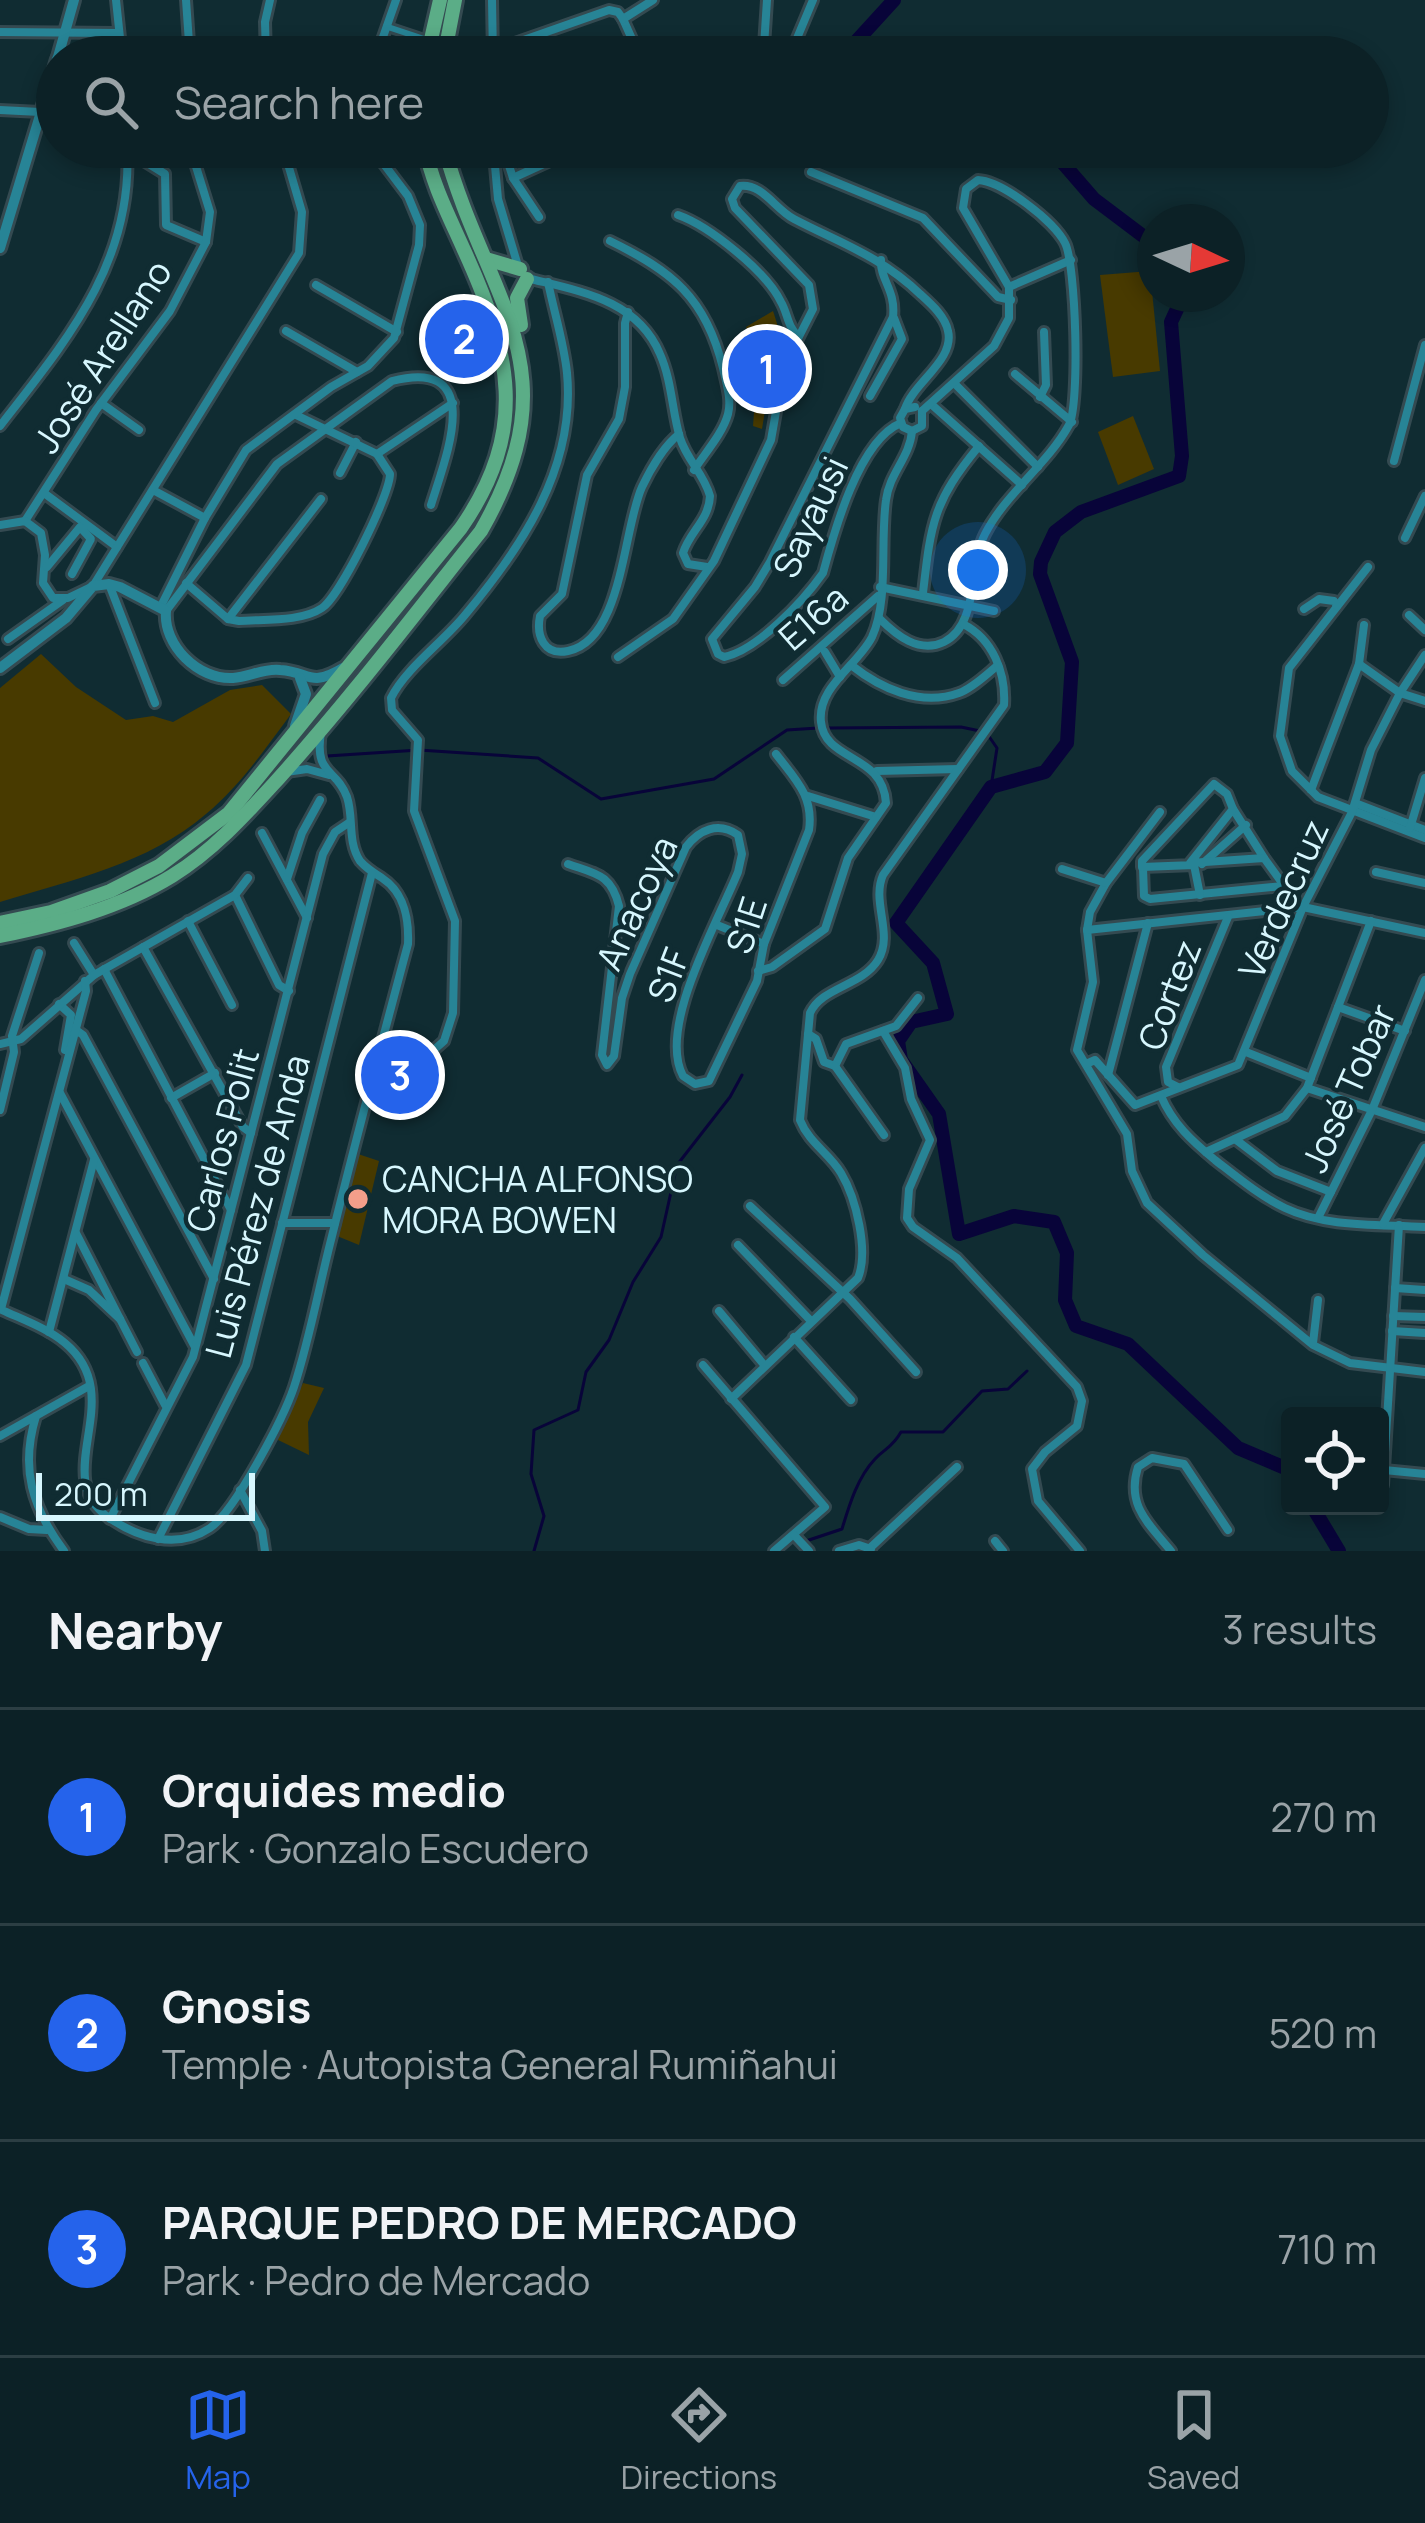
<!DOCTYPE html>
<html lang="en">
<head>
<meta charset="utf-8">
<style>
  body { margin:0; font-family:Manrope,sans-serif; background:#1a2e32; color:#f1f3f6 }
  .controls { position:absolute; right:36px; bottom:36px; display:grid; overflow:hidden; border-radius:12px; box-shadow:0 6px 18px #0003 }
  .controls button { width:108px; height:108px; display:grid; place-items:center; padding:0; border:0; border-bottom:3px solid #2c3e43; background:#0c2126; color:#f1f3f6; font:60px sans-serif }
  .compass { position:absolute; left:1137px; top:204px; width:108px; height:108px; border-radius:50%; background:#0c2126; box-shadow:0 6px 18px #0003; rotate:94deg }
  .scale { position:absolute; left:36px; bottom:30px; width:219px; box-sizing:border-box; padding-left:12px; border:6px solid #d7f7fe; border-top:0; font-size:33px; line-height:42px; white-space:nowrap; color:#d7f7fe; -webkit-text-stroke:9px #102c32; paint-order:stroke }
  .you { position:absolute; left:978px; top:570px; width:42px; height:42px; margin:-30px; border:9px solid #fff; border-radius:50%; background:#1a73e8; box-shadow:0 0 0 18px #1a73e833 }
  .badge { display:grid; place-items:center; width:78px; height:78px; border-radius:50%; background:#2563eb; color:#fff; font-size:39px; font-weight:700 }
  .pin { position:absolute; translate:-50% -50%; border:6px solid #fff; box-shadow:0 3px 12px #0006 }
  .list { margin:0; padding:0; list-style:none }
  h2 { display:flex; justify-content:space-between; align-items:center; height:156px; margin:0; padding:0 48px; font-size:51px }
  h2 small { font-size:39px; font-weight:400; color:#9aa3a7 }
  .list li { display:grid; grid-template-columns:78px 1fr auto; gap:36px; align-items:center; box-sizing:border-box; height:216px; padding:0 48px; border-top:3px solid #2c3e43 }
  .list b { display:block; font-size:45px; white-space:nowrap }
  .list p { margin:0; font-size:39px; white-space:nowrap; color:#9aa3a7 }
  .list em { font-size:39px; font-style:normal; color:#9aa3a7 }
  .icon { flex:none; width:66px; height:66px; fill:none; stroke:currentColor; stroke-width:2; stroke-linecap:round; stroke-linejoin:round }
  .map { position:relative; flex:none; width:1425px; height:1551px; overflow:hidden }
  .search { position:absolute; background:#0c2126; box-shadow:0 6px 18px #0003; left:36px; right:36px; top:36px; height:132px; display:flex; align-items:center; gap:30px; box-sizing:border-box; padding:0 42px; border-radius:66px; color:#9aa3a7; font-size:45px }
  .sheet { height:804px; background:#0c2126 }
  nav { display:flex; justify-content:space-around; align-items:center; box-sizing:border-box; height:168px; border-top:3px solid #2c3e43; background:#0c2126; font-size:33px; color:#9aa3a7 }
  nav a { display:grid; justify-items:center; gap:6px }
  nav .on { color:#2563eb }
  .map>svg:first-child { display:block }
</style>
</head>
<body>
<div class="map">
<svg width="1425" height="1551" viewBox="0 0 1425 1551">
  <rect width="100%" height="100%" fill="#102c32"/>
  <g fill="#483a00">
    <path d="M1150,271L1160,371L1113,377L1100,275Z"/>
    <path d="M773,311C779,329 785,345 773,362L762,429L753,426L756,384L762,377L764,357L757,355L746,327Z"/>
    <path d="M1133,416L1154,469L1118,485L1098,432Z"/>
    <path d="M41,654L76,687L126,720L153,716L173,722L230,690L262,685L291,714C265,749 240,786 206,814C148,864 71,880 0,902V688Z"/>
    <path d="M358,1154L379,1161L359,1245L337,1236Z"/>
    <path d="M303,1383L324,1388L308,1422L309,1455L276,1439Z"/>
  </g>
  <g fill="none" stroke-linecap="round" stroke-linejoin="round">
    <g stroke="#080439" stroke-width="3">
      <path d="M828,728L961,727L980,731"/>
      <path d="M988,735L997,748L991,787"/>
      <path d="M327,756L419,750L538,758L601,799L714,779L787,730L818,728"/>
      <path d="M803,1542L842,1529C849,1506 857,1478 875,1459C885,1448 892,1448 901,1432H943L982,1391L1008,1389L1027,1371"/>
      <path d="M534,1551L544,1516L531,1474L534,1430L578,1410L586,1372L609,1340L633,1282L661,1237L677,1165L730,1097L742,1075"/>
    </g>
    <g stroke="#080439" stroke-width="14">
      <path d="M842,57L894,0"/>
      <path d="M1049,147L1094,199L1155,245"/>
      <path d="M1184,294L1171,322L1182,456L1179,476L1081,512L1055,532L1041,562L1040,574L1072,662L1067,743L1045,772L991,787L896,923L933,963L947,1014L911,1022L898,1041L901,1060L939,1114L959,1234L1014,1216L1054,1222L1067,1253L1065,1300L1076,1326L1128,1344L1238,1448L1290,1470"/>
      <path d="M1312,1506L1339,1551"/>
    </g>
    <defs>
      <path id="pedestrian" d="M388,27L424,39"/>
      <g id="minor">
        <path d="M116,0L122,57"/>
        <path d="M186,0L190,57"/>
        <path d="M492,0L493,57"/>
        <path d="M767,0L764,46L768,57"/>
        <path d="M623,19L640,57"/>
        <path d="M623,19L653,0"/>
        <path d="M0,32L119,33"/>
        <path d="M492,51L609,10L618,12L623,19"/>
        <path d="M266,57L265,22L270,0"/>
        <path d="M376,57L396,0"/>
        <path d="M690,57L707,51L711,57"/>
        <path d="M795,57V43L813,0"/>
        <path d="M0,110L40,112"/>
        <path d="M503,147L513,178L539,217"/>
        <path d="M128,151L165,174L166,225L206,242"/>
        <path d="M505,155L495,166L498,199L518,266"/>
        <path d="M811,172L923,218L998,297L1011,300"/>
        <path d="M513,178L561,156L562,147"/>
        <path d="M678,215C709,226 766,271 781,302C788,314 787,326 798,336"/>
        <path d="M610,241C672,271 706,298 723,368C726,383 732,399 728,414C723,433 705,453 694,470"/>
        <path d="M881,260C880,280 896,290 893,317L770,562L755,587L712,639L718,654L724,657C758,650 804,600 823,573C834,532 859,440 901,423"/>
        <path d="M527,278C578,291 637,299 660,354C672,381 672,411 680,438C687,460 704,474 710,496C709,520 690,531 683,553L688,564L707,567"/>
        <path d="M316,285L397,332"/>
        <path d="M1009,287L1071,260"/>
        <path d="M628,312L625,323V387L619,419L587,475L562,594L540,616C536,636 544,656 568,651C623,640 623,528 642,487C650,470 664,446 679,434"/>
        <path d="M286,331L357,372"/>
        <path d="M1015,374L1072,422"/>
        <path d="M955,384L1038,467"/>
        <path d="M870,396L902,339L894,318"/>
        <path d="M1040,397L1046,385L1044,332"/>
        <path d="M101,403L139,430"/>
        <path d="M931,404L1022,485"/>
        <path d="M0,426C66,341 134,262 127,147"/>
        <path d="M912,431L903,427L900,418L905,409L915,407"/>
        <path d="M912,431L922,426V411"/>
        <path d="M377,454L453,403"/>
        <path d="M1394,461L1425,345"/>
        <path d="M340,473L356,442"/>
        <path d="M153,490L205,518"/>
        <path d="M44,493L117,547"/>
        <path d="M25,521L96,410L170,311L206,242L210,212L190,147"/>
        <path d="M0,525L25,521L41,533L45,555L43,583L53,598H68L93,586L299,253L302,212L283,147"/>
        <path d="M1405,538L1425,496"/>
        <path d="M47,567L80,527L91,539L72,574"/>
        <path d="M1368,567L1289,668L1280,736L1292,771L1318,797L1425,838"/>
        <path d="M186,583L228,619L239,621C264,619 301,622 322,608C340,596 390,495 390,474L377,454L296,415"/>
        <path d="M109,584L155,703"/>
        <path d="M880,587L994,611"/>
        <path d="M923,593C931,523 933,502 979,446"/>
        <path d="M160,608L205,518L246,450L331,387L368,366L394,338L419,245L420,225L408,196L371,147"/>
        <path d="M1304,609L1319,599L1334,601L1337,606"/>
        <path d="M166,611L277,464L392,381C488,356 445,459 431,505"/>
        <path d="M1409,615L1425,630"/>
        <path d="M228,619L321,499"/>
        <path d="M880,619C896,635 919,654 944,642C979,625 969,565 985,534C1006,493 1047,465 1069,425C1080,405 1076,264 1065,243C1054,221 1002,181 978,180L966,189L963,208L1009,287V318L994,346L922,411"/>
        <path d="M8,639L63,600"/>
        <path d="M825,652L840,677"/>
        <path d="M618,657L673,619L714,561L771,440L784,366L813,309L809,285L735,208L732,199L740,186C762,183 775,209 794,219C842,244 880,256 920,294C931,304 945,316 948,331C955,360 913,383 905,409"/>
        <path d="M1359,664L1400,693L1425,701"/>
        <path d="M851,665C880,688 920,707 959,693C973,688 987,674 998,665"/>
        <path d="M783,680L878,596"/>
        <path d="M877,771L958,769"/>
        <path d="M286,772L307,769L329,775"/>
        <path d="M1311,790L1359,664L1364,625"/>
        <path d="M808,796L876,817"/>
        <path d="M1355,803L1425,830"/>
        <path d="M1233,809L1264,858"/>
        <path d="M1160,812L1106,883L1090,912L1087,930L1093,982L1077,1050L1127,1134L1132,1171L1147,1203L1203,1255L1313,1345L1350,1363L1425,1372"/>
        <path d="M1410,828L1425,778"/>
        <path d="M262,833L307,918"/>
        <path d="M568,864C596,874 611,874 619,906L602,1055L607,1065L614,1056L622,998L630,974L686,847C699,830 718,821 738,835L742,854L738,872C718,922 657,1027 683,1076L695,1084L709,1081L757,981L764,944L809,830C814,796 795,779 776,754"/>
        <path d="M1202,864L1246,825"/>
        <path d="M1143,868L1144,896L1150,899L1283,886"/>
        <path d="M1062,869L1106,883"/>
        <path d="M1376,872L1425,883"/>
        <path d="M287,879L302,833L320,800"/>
        <path d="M235,895L279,985L289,991"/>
        <path d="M1200,895L1194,865L1142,867V861L1214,784L1227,794L1233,809L1190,863L1264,858L1293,898L1295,908"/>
        <path d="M188,921L232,1005"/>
        <path d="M717,925L764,944"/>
        <path d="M1087,930L1303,907L1425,933"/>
        <path d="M74,943L94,975"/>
        <path d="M143,947L243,1127L251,1133"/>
        <path d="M104,969L231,1210"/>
        <path d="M758,971L772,967L825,929L848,858L886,803C883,753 825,762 821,722C817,687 858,665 872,637C889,601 880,541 886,500C889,474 910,457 912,431"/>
        <path d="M59,1004L71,1015L65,1050"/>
        <path d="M1338,1007L1405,1031"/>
        <path d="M76,1030L83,1035L214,1279"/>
        <path d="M883,1031L905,1068L911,1099L930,1140L909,1189L907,1218L913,1227L957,1258L1077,1387L1082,1401L1077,1426L1045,1452L1032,1469L1038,1501L1080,1551"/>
        <path d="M808,1034L816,1039L824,1062L835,1066L846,1044L896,1026L918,998"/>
        <path d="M0,1044L21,1039L94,975L235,895L248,878"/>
        <path d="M379,1051L411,1059L427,1056L444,1041L453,1013L455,921L414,811L418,740L392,710L391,698C405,669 443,642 465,615C522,547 576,467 567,373C564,343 554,312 548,282"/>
        <path d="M1246,1052L1311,1078"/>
        <path d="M1086,1064L1095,1060L1135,1105L1238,1065L1303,907L1352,812L1371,750L1400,693L1425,655"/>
        <path d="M835,1066L884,1135"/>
        <path d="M1108,1075L1148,923"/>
        <path d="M1178,1087L1168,1082L1166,1067L1228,917"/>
        <path d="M1307,1088L1425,1127"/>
        <path d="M60,1093L195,1347"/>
        <path d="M1161,1096C1173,1124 1192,1141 1215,1160C1237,1177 1260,1196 1285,1208C1327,1228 1380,1224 1425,1227"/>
        <path d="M171,1098L215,1073"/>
        <path d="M0,1110L14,1052L12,1036L39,953"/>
        <path d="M1235,1139L1277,1171L1331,1192"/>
        <path d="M1206,1152L1285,1116L1307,1088L1371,921"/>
        <path d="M750,1206L850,1299L916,1372"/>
        <path d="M1318,1218L1372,1110L1425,980"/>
        <path d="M282,1223H335"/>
        <path d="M1383,1224L1425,1148"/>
        <path d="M76,1233L137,1352"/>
        <path d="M738,1245L811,1321"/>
        <path d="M64,1279L89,1290L120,1319"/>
        <path d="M1395,1288L1425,1290"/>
        <path d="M0,1309C21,1319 47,1328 65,1343C130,1397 48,1475 108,1517C138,1538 177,1550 210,1528C235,1511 284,1417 294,1387C310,1338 319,1286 332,1236C356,1139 382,1041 408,944C409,919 405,893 382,878C374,873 367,869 360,861C347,841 354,818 347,797C336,767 314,776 321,732"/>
        <path d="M1,1309L86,991L85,981"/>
        <path d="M719,1311L765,1366"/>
        <path d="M1393,1316L1425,1317"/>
        <path d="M1392,1331L1425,1333"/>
        <path d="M49,1332L94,1160"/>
        <path d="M794,1337L851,1400"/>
        <path d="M1313,1343L1318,1300"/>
        <path d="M143,1363L165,1405"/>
        <path d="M703,1365L825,1507L774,1551"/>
        <path d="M731,1399L858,1278C869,1251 856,1198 841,1173C829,1153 809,1143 800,1120L810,1013C822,987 862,986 878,960C894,934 871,902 883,875L1004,705C1006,673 993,639 963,624"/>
        <path d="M36,1416C20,1468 32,1508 64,1551"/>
        <path d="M0,1436L89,1386"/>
        <path d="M1384,1470L1425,1474"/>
        <path d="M1383,1485L1399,1225"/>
        <path d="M240,1490L262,1531L265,1551"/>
        <path d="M0,1517L29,1529L47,1530"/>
        <path d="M110,1519L193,1357L323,854L335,832L350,822"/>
        <path d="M794,1535L809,1551"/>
        <path d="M158,1539L246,1365L372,873"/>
        <path d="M995,1541L1003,1551"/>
        <path d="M870,1548L957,1467"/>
        <path d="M839,1551L859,1545L871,1549"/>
        <path d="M1171,1551C1148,1523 1126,1505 1138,1467L1152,1458L1184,1464L1228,1530"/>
      </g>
      <g id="tertiary">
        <path d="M58,57L74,0"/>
        <path d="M0,248L57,59"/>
        <path d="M0,668L66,618L93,586L109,584L120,587L166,611C163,645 198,680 233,678C249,677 264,668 280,670C311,672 309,688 343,668"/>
        <path d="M295,726L306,694L300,678"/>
      </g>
      <g id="trunk">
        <path d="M427,57L440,0"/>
        <path d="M444,57L455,0"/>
        <path d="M486,259L520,269"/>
        <path d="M521,325L517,298L527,279"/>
        <path d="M0,923L51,912L110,891L159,866L229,813L461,528C529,430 511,353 464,250C449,216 432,184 425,147"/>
        <path d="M0,936C58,924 120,908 172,876C214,850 246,814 279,778C350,699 415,614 481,531C576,365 486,302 444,147"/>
      </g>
    </defs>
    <use href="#pedestrian" stroke="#344a51" stroke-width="12"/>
    <use href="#minor" stroke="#344a51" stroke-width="14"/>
    <use href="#tertiary" stroke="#344a51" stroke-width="16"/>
    <use href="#trunk" stroke="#344a51" stroke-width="20"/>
    <use href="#pedestrian" stroke="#278496" stroke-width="6"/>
    <use href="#minor" stroke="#278496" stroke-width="8"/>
    <use href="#tertiary" stroke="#278496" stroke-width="10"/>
    <use href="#trunk" stroke="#5bad87" stroke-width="14"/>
  </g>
  <circle fill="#f49e8a" stroke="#102c32" stroke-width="4.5" cx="358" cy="1199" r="12"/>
  <g text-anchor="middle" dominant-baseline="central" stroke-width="9" stroke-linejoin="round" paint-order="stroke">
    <g font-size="36" fill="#d7f7fe" stroke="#102c32">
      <text transform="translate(102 356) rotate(-57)">José Arellano</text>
      <text transform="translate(810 517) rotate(-65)">Sayausi</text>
      <text transform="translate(813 617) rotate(-41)">E16a</text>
      <text transform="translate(1283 899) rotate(-66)">Verdecruz</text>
      <text transform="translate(636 903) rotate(-65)">Anacoya</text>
      <text transform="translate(746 925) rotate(-72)">S1E</text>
      <text transform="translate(668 975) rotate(-69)">S1F</text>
      <text transform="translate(1169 995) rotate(-69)">Cortez</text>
      <text transform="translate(1348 1088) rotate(-66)">José Tobar</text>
      <text transform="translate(222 1140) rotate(-75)">Carlos Polit</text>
      <text transform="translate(257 1206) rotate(-75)">Luis Pérez de Anda</text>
    </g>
    <g font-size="36" fill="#d7f7fe" stroke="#102c32" text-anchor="start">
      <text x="382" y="1178">CANCHA ALFONSO<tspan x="382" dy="41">MORA BOWEN</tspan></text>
    </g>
  </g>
</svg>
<div class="controls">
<button><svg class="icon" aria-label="locate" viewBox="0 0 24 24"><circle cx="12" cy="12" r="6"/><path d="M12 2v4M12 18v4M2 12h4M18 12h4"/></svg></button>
</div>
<svg class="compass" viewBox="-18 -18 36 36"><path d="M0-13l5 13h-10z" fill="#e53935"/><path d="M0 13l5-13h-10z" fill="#9aa3a7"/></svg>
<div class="scale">200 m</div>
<div class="you"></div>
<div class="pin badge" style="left:767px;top:369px">1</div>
<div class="pin badge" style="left:464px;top:339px">2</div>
<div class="pin badge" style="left:400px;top:1075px">3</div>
<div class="search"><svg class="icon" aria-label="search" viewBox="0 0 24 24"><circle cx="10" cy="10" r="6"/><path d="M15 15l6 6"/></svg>Search here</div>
</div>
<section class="sheet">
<h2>Nearby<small>3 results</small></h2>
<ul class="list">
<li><span class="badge">1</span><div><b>Orquides medio</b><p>Park · Gonzalo Escudero</p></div><em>270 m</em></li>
<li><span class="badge">2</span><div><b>Gnosis</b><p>Temple · Autopista General Rumiñahui</p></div><em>520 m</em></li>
<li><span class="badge">3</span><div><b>PARQUE PEDRO DE MERCADO</b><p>Park · Pedro de Mercado</p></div><em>710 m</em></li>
</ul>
</section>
<nav>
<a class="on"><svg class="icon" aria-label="map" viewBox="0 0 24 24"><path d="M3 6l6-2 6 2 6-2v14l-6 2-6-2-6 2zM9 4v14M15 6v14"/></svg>Map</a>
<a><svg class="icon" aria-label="directions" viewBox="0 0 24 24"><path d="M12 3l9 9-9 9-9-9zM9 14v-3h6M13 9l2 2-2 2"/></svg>Directions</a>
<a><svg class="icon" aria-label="saved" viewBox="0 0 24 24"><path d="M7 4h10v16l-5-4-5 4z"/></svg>Saved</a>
</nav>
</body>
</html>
